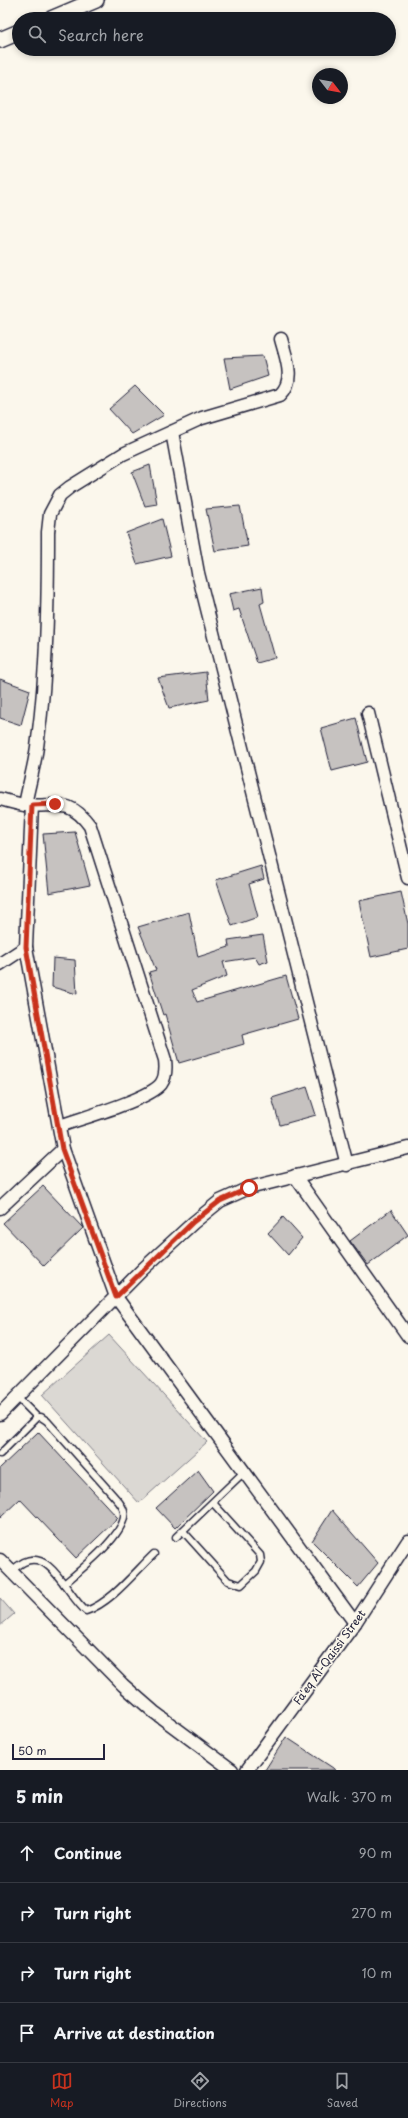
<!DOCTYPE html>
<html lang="en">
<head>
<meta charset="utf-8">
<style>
  body { margin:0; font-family:"Playpen Sans",sans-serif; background:#242831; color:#f1f3f6 }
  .compass { position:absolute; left:312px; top:68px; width:36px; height:36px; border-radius:50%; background:#171b24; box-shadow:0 2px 6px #0003; rotate:121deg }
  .scale { position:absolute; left:12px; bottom:10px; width:93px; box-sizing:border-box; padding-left:4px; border:2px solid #22223b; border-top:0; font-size:11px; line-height:14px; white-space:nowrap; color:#22223b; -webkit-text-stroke:3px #fbf7ec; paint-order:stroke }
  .stop { position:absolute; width:12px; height:12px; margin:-9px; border:3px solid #c8321e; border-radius:50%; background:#fff }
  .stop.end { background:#c8321e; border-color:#fff; box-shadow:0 1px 4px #0008 }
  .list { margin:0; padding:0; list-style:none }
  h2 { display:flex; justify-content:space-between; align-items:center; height:52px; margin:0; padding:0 16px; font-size:17px }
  h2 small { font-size:13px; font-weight:400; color:#9ea1a6 }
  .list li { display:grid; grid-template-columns:26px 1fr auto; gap:12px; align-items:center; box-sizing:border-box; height:60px; padding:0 16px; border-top:1px solid #363941 }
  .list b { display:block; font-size:15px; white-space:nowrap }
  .list em { font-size:13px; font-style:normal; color:#9ea1a6 }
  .icon { flex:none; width:22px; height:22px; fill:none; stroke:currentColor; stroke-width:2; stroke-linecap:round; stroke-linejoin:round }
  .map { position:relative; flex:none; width:408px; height:1770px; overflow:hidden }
  .search { position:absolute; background:#171b24; box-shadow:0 2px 6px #0003; left:12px; right:12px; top:12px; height:44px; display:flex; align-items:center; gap:10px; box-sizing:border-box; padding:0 14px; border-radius:22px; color:#9ea1a6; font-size:15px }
  .sheet { height:292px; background:#171b24 }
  nav { display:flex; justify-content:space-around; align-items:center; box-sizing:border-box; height:56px; border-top:1px solid #363941; background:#171b24; font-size:11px; color:#9ea1a6 }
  nav a { display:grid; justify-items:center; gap:2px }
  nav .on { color:#c8321e }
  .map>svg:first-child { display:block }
</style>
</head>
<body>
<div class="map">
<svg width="408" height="1770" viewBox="0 0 408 1770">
  <rect width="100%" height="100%" fill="#fbf7ec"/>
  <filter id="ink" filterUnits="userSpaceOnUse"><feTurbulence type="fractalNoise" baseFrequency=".025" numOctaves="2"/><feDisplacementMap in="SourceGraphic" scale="8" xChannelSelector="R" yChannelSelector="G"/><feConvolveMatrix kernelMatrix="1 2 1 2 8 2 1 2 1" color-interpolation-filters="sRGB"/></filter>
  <g filter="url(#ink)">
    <g fill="#dbd8d3" stroke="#7e7d87">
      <path d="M109,1335L207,1442L139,1503L42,1395Z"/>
      <path d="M0,1598L14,1614L0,1626Z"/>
    </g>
    <g fill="#c6c2c0" stroke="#22223b">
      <path d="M263,356L268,376L230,389L224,358Z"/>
      <path d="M135,386L164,415L132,434L109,409Z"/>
      <path d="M150,465L157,504L145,506L132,472Z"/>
      <path d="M240,506L248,546L215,551L206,509Z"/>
      <path d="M162,519L171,556L137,564L126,533Z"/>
      <path d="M262,587L264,602L260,604L275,658L257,663L239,609L233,611L229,594Z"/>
      <path d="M206,672L209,700L169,708L158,678Z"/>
      <path d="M0,679L30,690L21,725L0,718Z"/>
      <path d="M356,718L367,762L332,771L321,728Z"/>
      <path d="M75,832L90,885L49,893L43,834Z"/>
      <path d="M261,866L264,879L249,884L258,917L232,926L216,880Z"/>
      <path d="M401,892L408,924V949L371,957L359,901Z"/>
      <path d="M189,912L198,957L229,947L228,940L263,935L268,961L259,964L255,957L223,962L227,976L192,990L197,1002L286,976L298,1019L242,1035L244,1044L179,1063L165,1014L163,1015L149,972L156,970L138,927Z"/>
      <path d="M53,958L75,960L77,994L52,987Z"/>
      <path d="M307,1087L316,1115L280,1125L272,1098Z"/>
      <path d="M43,1186L83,1228L44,1266L3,1223Z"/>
      <path d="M391,1210L408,1235L368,1265L350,1241Z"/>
      <path d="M283,1217L302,1238L288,1255L268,1233Z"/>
      <path d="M38,1432L118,1518L76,1558L20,1499L0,1518V1468Z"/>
      <path d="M198,1470L213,1491L175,1528L156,1508Z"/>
      <path d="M332,1510L378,1563L358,1587L312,1541Z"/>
      <path d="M286,1737L336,1770H265Z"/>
    </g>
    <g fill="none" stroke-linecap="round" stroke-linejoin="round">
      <defs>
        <g id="service">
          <path d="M17,1397L37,1417"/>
          <path d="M0,1454L37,1417H41L47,1421L119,1502C121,1505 124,1509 124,1512C128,1533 79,1571 64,1584"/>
          <path d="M183,1531L228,1581L241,1585L256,1571L261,1562L260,1555L213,1503"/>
          <path d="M176,1537L244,1472"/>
          <path d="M11,1571C15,1568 20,1564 24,1562C51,1549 68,1597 86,1611C111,1603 135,1572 154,1554"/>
        </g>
        <g id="minor">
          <path d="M172,432L198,573L347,1165"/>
          <path d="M368,713L408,878"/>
          <path d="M0,799C8,801 17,804 25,805C55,808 68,796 90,826L165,1060C166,1068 166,1077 161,1084C148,1100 81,1118 60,1126"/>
          <path d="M25,805C29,783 36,761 38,739C47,670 48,601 48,532L50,514L60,495L70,487L123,454L202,418L280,395C296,380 286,358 281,339"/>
          <path d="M32,805L26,947L63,1149L116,1297L355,1623"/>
          <path d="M0,964L26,947"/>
          <path d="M295,1176L408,1336"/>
          <path d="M0,1208L63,1149"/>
          <path d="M0,1414L143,1269L193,1223L220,1201L249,1188L408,1148"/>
          <path d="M0,1560L123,1685L154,1712L232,1770"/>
          <path d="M247,1770L355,1623L408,1541"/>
        </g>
        <g id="tertiary">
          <path d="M51,19L96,0"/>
          <path d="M0,40L19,32"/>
        </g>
      </defs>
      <use href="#service" stroke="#22223b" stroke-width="9"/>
      <use href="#minor" stroke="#22223b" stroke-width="15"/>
      <use href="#tertiary" stroke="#22223b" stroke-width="18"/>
      <use href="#service" stroke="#fbf7ec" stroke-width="6"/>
      <use href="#minor" stroke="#fbf7ec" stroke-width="12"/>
      <use href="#tertiary" stroke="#fbf7ec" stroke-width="15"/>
    </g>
  </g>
  <g fill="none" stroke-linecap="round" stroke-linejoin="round" filter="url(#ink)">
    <path stroke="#c8321e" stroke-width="5" d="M55,804L32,805L26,947L62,1149L116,1297L193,1222L220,1201L249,1188"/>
  </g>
  <g text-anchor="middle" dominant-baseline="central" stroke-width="3" stroke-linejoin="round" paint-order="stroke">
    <g font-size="11" fill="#22223b" stroke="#fbf7ec">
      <text transform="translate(329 1657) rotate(-54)">Fa'eq Al-Qaissi Street</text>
    </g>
  </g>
</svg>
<svg class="compass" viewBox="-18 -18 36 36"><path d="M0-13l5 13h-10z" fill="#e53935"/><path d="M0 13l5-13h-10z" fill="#9ea1a6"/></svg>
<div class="scale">50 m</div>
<div class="stop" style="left:249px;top:1188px"></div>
<div class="stop end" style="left:55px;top:804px"></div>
<div class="search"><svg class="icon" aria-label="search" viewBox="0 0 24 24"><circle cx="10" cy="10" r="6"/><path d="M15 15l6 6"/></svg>Search here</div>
</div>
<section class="sheet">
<h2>5 min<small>Walk · 370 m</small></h2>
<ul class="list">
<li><svg class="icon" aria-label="ahead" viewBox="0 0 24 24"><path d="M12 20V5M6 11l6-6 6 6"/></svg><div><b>Continue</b></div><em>90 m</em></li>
<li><svg class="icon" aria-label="right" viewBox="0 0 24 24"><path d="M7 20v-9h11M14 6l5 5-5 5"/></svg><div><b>Turn right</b></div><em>270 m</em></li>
<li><svg class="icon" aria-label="right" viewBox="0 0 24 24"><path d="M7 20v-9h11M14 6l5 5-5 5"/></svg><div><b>Turn right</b></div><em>10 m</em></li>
<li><svg class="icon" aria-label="arrive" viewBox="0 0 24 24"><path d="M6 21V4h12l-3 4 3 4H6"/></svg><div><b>Arrive at destination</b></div></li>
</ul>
</section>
<nav>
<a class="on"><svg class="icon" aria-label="map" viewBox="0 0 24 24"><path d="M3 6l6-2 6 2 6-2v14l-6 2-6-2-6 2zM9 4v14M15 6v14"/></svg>Map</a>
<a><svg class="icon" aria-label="directions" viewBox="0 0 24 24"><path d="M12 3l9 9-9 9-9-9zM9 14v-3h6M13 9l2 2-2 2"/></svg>Directions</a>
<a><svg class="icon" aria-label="saved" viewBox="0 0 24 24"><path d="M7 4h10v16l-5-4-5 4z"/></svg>Saved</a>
</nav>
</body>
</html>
